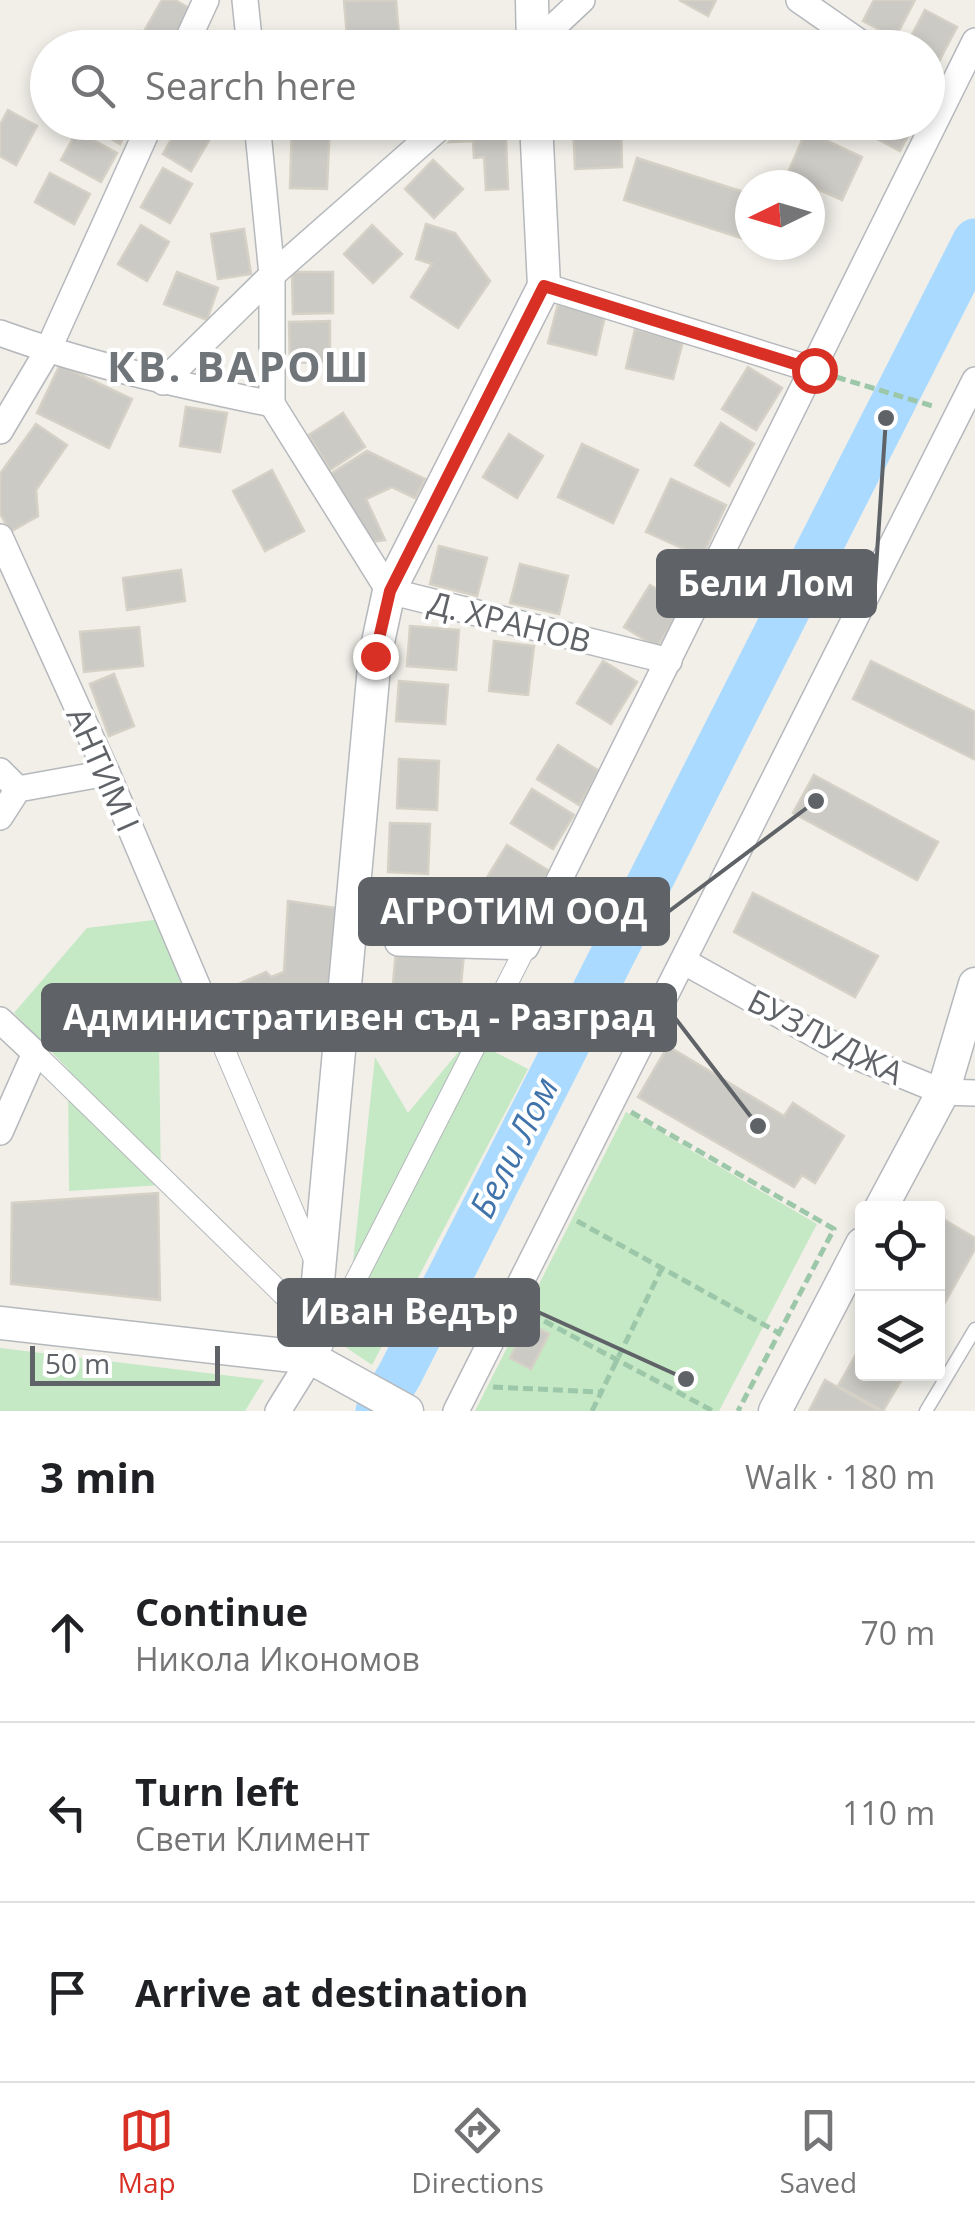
<!DOCTYPE html>
<html lang="en">
<head>
<meta charset="utf-8">
<style>
  body { margin:0; font-family:"Open Sans",sans-serif; background:#f2f2f2; color:#202124 }
  .controls { position:absolute; right:30px; bottom:30px; display:grid; overflow:hidden; border-radius:10px; box-shadow:0 5px 15px #0003 }
  .controls button { width:90px; height:90px; display:grid; place-items:center; padding:0; border:0; border-bottom:2px solid #e0e0e0; background:#fff; color:#202124; font:50px sans-serif }
  .compass { position:absolute; left:735px; top:170px; width:90px; height:90px; border-radius:50%; background:#fff; box-shadow:0 5px 15px #0003; rotate:265deg }
  .scale { position:absolute; left:30px; bottom:25px; width:190px; box-sizing:border-box; padding-left:10px; border:5px solid #5f6368; border-top:0; font-size:28px; line-height:35px; white-space:nowrap; color:#5f6368; -webkit-text-stroke:8px #fff; paint-order:stroke }
  .stop { position:absolute; width:30px; height:30px; margin:-22px; border:8px solid #d93025; border-radius:50%; background:#fff }
  .stop.end { background:#d93025; border-color:#fff; box-shadow:0 2px 10px #0008 }
  .list { margin:0; padding:0; list-style:none }
  h2 { display:flex; justify-content:space-between; align-items:center; height:130px; margin:0; padding:0 40px; font-size:42px }
  h2 small { font-size:32px; font-weight:400; color:#757577 }
  .list li { display:grid; grid-template-columns:65px 1fr auto; gap:30px; align-items:center; box-sizing:border-box; height:180px; padding:0 40px; border-top:2px solid #e0e0e0 }
  .list b { display:block; font-size:38px; white-space:nowrap }
  .list p { margin:0; font-size:32px; white-space:nowrap; color:#757577 }
  .list em { font-size:32px; font-style:normal; color:#757577 }
  .icon { flex:none; width:55px; height:55px; fill:none; stroke:currentColor; stroke-width:2; stroke-linecap:round; stroke-linejoin:round }
  .map { position:relative; flex:none; width:975px; height:1411px; overflow:hidden }
  .search { position:absolute; background:#fff; box-shadow:0 5px 15px #0003; left:30px; right:30px; top:30px; height:110px; display:flex; align-items:center; gap:25px; box-sizing:border-box; padding:0 35px; border-radius:55px; color:#757577; font-size:38px }
  .sheet { height:670px; background:#fff }
  nav { display:flex; justify-content:space-around; align-items:center; box-sizing:border-box; height:140px; border-top:2px solid #e0e0e0; background:#fff; font-size:28px; color:#757577 }
  nav a { display:grid; justify-items:center; gap:5px }
  nav .on { color:#d93025 }
  .map>svg:first-child { display:block }
</style>
</head>
<body>
<div class="map">
<svg width="975" height="1411" viewBox="0 0 975 1411">
  <rect width="100%" height="100%" fill="#f1efe8"/>
  <g fill="#c5e8c5">
    <path d="M162,919L211,1040L159,1043L161,1185L69,1191L68,1069L14,1013L87,928Z"/>
    <path d="M469,1039L528,1069L372,1365L344,1346L375,1057L408,1113Z"/>
    <path d="M626,1112L817,1224L719,1411H475Z"/>
    <path d="M0,1348L264,1380L245,1411H0Z"/>
  </g>
  <g fill="none" stroke-linecap="round" stroke-linejoin="round">
    <path stroke="#aadaff" stroke-width="45" d="M378,1411L400,1374L975,241"/>
  </g>
  <g fill="#cccac5" stroke="#d6d1c6" stroke-width="2.5">
    <path d="M162,0H175L194,11L173,48H167L143,33Z"/>
    <path d="M396,0L400,48H348L344,1Z"/>
    <path d="M679,0H716L708,16Z"/>
    <path d="M874,0H915L895,38L863,21Z"/>
    <path d="M925,10L957,27L936,67L928,63V48H905Z"/>
    <path d="M801,32L831,48H793Z"/>
    <path d="M8,110L37,126L16,165L0,156V125Z"/>
    <path d="M81,122H132L120,144Z"/>
    <path d="M181,122H199L214,132L191,171L163,154Z"/>
    <path d="M292,122H330L327,189L290,188Z"/>
    <path d="M469,122H488L489,139H506L508,189L486,190L484,157L474,158L473,141L449,142Z"/>
    <path d="M573,122H621L622,167L575,169Z"/>
    <path d="M874,122H915L900,151L868,134Z"/>
    <path d="M77,131L117,153L101,182L61,160Z"/>
    <path d="M806,131L862,157L842,200L787,175Z"/>
    <path d="M637,158L750,194V241L624,200Z"/>
    <path d="M433,160L463,189L434,218L405,189Z"/>
    <path d="M163,168L192,184L170,223L141,207Z"/>
    <path d="M50,173L90,194L74,224L35,202Z"/>
    <path d="M426,224L455,233L490,281L458,328L411,297L432,264L416,259Z"/>
    <path d="M141,225L169,242L147,281L118,264Z"/>
    <path d="M372,225L402,254L373,283L344,254Z"/>
    <path d="M244,229L251,274L218,279L211,234Z"/>
    <path d="M177,272L218,288L207,320L164,304Z"/>
    <path d="M292,272H333V313L293,314Z"/>
    <path d="M558,304L605,316L596,355L548,343Z"/>
    <path d="M330,321V362L290,363L289,322Z"/>
    <path d="M635,329L683,341L673,379L626,368Z"/>
    <path d="M60,365L132,399L109,448L37,413Z"/>
    <path d="M748,367L782,388L756,430L722,409Z"/>
    <path d="M186,407L227,413L220,452L180,446Z"/>
    <path d="M343,413L365,447L330,470L309,435Z"/>
    <path d="M721,423L754,444L729,486L695,465Z"/>
    <path d="M36,424L67,445L36,490L38,516L10,532L0,513V474Z"/>
    <path d="M509,434L543,456L517,498L483,477Z"/>
    <path d="M582,444L638,470L613,523L558,497Z"/>
    <path d="M367,451L425,479L415,498L392,487L366,499L385,540L372,542L329,475Z"/>
    <path d="M272,470L304,531L265,551L233,491Z"/>
    <path d="M671,479L726,505L702,557L646,532Z"/>
    <path d="M439,546L487,558L477,596L430,584Z"/>
    <path d="M520,564L568,576L559,614L510,603Z"/>
    <path d="M181,570L185,601L127,610L123,578Z"/>
    <path d="M650,585L683,605L657,647L624,627Z"/>
    <path d="M410,626L459,630L456,670L407,666Z"/>
    <path d="M139,627L143,666L84,672L80,632Z"/>
    <path d="M494,641L534,646L528,695L489,691Z"/>
    <path d="M603,661L637,682L611,724L577,703Z"/>
    <path d="M871,661L975,712L974,759L853,699Z"/>
    <path d="M114,674L134,726L109,736L90,684Z"/>
    <path d="M399,681L448,685L445,724L396,721Z"/>
    <path d="M558,745L599,771L579,805L537,779Z"/>
    <path d="M399,759L439,761L437,810L397,808Z"/>
    <path d="M814,775L938,842L917,880L793,813Z"/>
    <path d="M532,789L574,815L553,849L511,823Z"/>
    <path d="M390,823L430,824L428,874L388,872Z"/>
    <path d="M507,845L549,871L528,905L486,879Z"/>
    <path d="M753,893L878,956L855,997L734,932Z"/>
    <path d="M288,901L343,909L326,1025L241,1033L223,991L266,972L271,977L284,972Z"/>
    <path d="M396,950L464,954L457,1024L390,1019Z"/>
    <path d="M668,1046L784,1116L793,1103L844,1136L815,1183L802,1175L794,1187L638,1097Z"/>
    <path d="M158,1193L160,1300L11,1284L12,1203Z"/>
    <path d="M938,1216L975,1238V1249L938,1315Z"/>
    <path d="M528,1322L549,1334L531,1369L510,1358Z"/>
    <path d="M862,1344V1374H905L883,1411L838,1386Z"/>
    <path d="M825,1380L880,1411H809Z"/>
  </g>
  <g fill="none" stroke-linecap="round" stroke-linejoin="round">
    <defs>
      <path id="service" d="M926,1411L975,1329"/>
      <g id="pedestrian">
        <path d="M205,1004L316,1264"/>
        <path d="M35,1053L314,1325"/>
        <path d="M318,1354L526,947"/>
      </g>
      <g id="minor">
        <path d="M245,0L250,48"/>
        <path d="M799,0L868,48"/>
        <path d="M184,48L206,0"/>
        <path d="M531,48L582,0"/>
        <path d="M257,122L272,275V404"/>
        <path d="M544,286L814,370"/>
        <path d="M0,333C88,365 180,385 272,404"/>
        <path d="M163,382L272,275L446,122"/>
        <path d="M272,404L389,591L669,661"/>
        <path d="M0,431L48,350L151,122"/>
        <path d="M0,537L107,773L205,1004"/>
        <path d="M0,771L18,789"/>
        <path d="M0,817L18,789L107,773"/>
        <path d="M398,943L526,947L975,41"/>
        <path d="M683,961L850,1054L943,1092L975,1093"/>
        <path d="M0,1020L35,1053L0,1132"/>
        <path d="M278,1411L311,1358"/>
        <path d="M456,1411L975,380"/>
      </g>
      <g id="tertiary">
        <path d="M532,0L533,48"/>
        <path d="M881,1208L943,1092L975,984"/>
        <path d="M0,1323L311,1358L407,1411"/>
        <path d="M311,1358L375,656L389,591L544,286L536,122"/>
        <path d="M775,1411L862,1244"/>
      </g>
    </defs>
    <use href="#service" stroke="#b5b8bc" stroke-width="15"/>
    <use href="#pedestrian" stroke="#b5b8bc" stroke-width="22"/>
    <use href="#minor" stroke="#b5b8bc" stroke-width="28"/>
    <use href="#tertiary" stroke="#b5b8bc" stroke-width="35"/>
    <g stroke="#9cc7a9" stroke-width="5" stroke-dasharray="10 5" stroke-linecap="butt">
      <path d="M836,377L936,407"/>
      <path d="M631,1112L834,1229L738,1411"/>
      <path d="M577,1221L779,1333"/>
      <path d="M531,1314L713,1411"/>
      <path d="M493,1387L600,1392"/>
      <path d="M592,1411L662,1268"/>
    </g>
    <use href="#service" stroke="#fff" stroke-width="12"/>
    <use href="#pedestrian" stroke="#fff" stroke-width="20"/>
    <use href="#minor" stroke="#fff" stroke-width="25"/>
    <use href="#tertiary" stroke="#fff" stroke-width="32"/>
  </g>
  <g fill="none" stroke-linecap="round" stroke-linejoin="round">
    <path stroke="#d93025" stroke-width="12" d="M375,656L390,591L544,286L814,370"/>
  </g>
  <g text-anchor="middle" dominant-baseline="central" stroke-width="8" stroke-linejoin="round" paint-order="stroke">
    <g font-size="32" fill="#5f6368" stroke="#fff">
      <text transform="translate(510 621) rotate(14)">Д. ХРАНОВ</text>
      <text transform="translate(104 769) rotate(66)">АНТИМ I</text>
      <text transform="translate(826 1036) rotate(27)">БУЗЛУДЖА</text>
    </g>
    <g font-size="35" font-style="italic" fill="#4174aa" stroke="#fff">
      <text transform="translate(513 1147) rotate(-63)">Бели Лом</text>
    </g>
    <g font-size="42" font-weight="bold" letter-spacing="2.5" fill="#70757a" stroke="#fff">
      <text x="239" y="365">КВ. ВАРОШ</text>
    </g>
  </g>
  <path fill="none" stroke="#5f6368" stroke-width="4" d="M886 418L875 584M816 801L668 912M758 1126L675 1018M686 1379L538 1312"/>
  <g fill="#5f6368" stroke="#fff" stroke-width="4">
    <circle cx="886" cy="418" r="10"/>
    <circle cx="816" cy="801" r="10"/>
    <circle cx="758" cy="1126" r="10"/>
    <circle cx="686" cy="1379" r="10"/>
  </g>
  <g fill="#5f6368" stroke="#5f6368" stroke-width="4">
    <rect x="658" y="551" width="217" height="65" rx="10"/>
    <rect x="360" y="879" width="308" height="65" rx="10"/>
    <rect x="43" y="985" width="632" height="65" rx="10"/>
    <rect x="279" y="1280" width="259" height="65" rx="10"/>
  </g>
  <g font-size="35" text-anchor="middle" font-weight="bold" fill="#fff">
    <text x="766" y="596">Бели Лом</text>
    <text x="514" y="924">АГРОТИМ ООД</text>
    <text x="359" y="1030">Административен съд - Разград</text>
    <text x="409" y="1324">Иван Ведър</text>
  </g>
</svg>
<div class="controls">
<button><svg class="icon" aria-label="locate" viewBox="0 0 24 24"><circle cx="12" cy="12" r="6"/><path d="M12 2v4M12 18v4M2 12h4M18 12h4"/></svg></button>
<button><svg class="icon" aria-label="layers" viewBox="0 0 24 24"><path d="M12 4l9 5-9 5-9-5zM3 14l9 5 9-5"/></svg></button>
</div>
<svg class="compass" viewBox="-18 -18 36 36"><path d="M0-13l5 13h-10z" fill="#e53935"/><path d="M0 13l5-13h-10z" fill="#757577"/></svg>
<div class="scale">50 m</div>
<div class="stop" style="left:814px;top:370px"></div>
<div class="stop end" style="left:375px;top:656px"></div>
<div class="search"><svg class="icon" aria-label="search" viewBox="0 0 24 24"><circle cx="10" cy="10" r="6"/><path d="M15 15l6 6"/></svg>Search here</div>
</div>
<section class="sheet">
<h2>3 min<small>Walk · 180 m</small></h2>
<ul class="list">
<li><svg class="icon" aria-label="ahead" viewBox="0 0 24 24"><path d="M12 20V5M6 11l6-6 6 6"/></svg><div><b>Continue</b><p>Никола Икономов</p></div><em>70 m</em></li>
<li><svg class="icon" aria-label="left" viewBox="0 0 24 24"><path d="M17 20v-9H6M10 6l-5 5 5 5"/></svg><div><b>Turn left</b><p>Свети Климент</p></div><em>110 m</em></li>
<li><svg class="icon" aria-label="arrive" viewBox="0 0 24 24"><path d="M6 21V4h12l-3 4 3 4H6"/></svg><div><b>Arrive at destination</b></div></li>
</ul>
</section>
<nav>
<a class="on"><svg class="icon" aria-label="map" viewBox="0 0 24 24"><path d="M3 6l6-2 6 2 6-2v14l-6 2-6-2-6 2zM9 4v14M15 6v14"/></svg>Map</a>
<a><svg class="icon" aria-label="directions" viewBox="0 0 24 24"><path d="M12 3l9 9-9 9-9-9zM9 14v-3h6M13 9l2 2-2 2"/></svg>Directions</a>
<a><svg class="icon" aria-label="saved" viewBox="0 0 24 24"><path d="M7 4h10v16l-5-4-5 4z"/></svg>Saved</a>
</nav>
</body>
</html>
